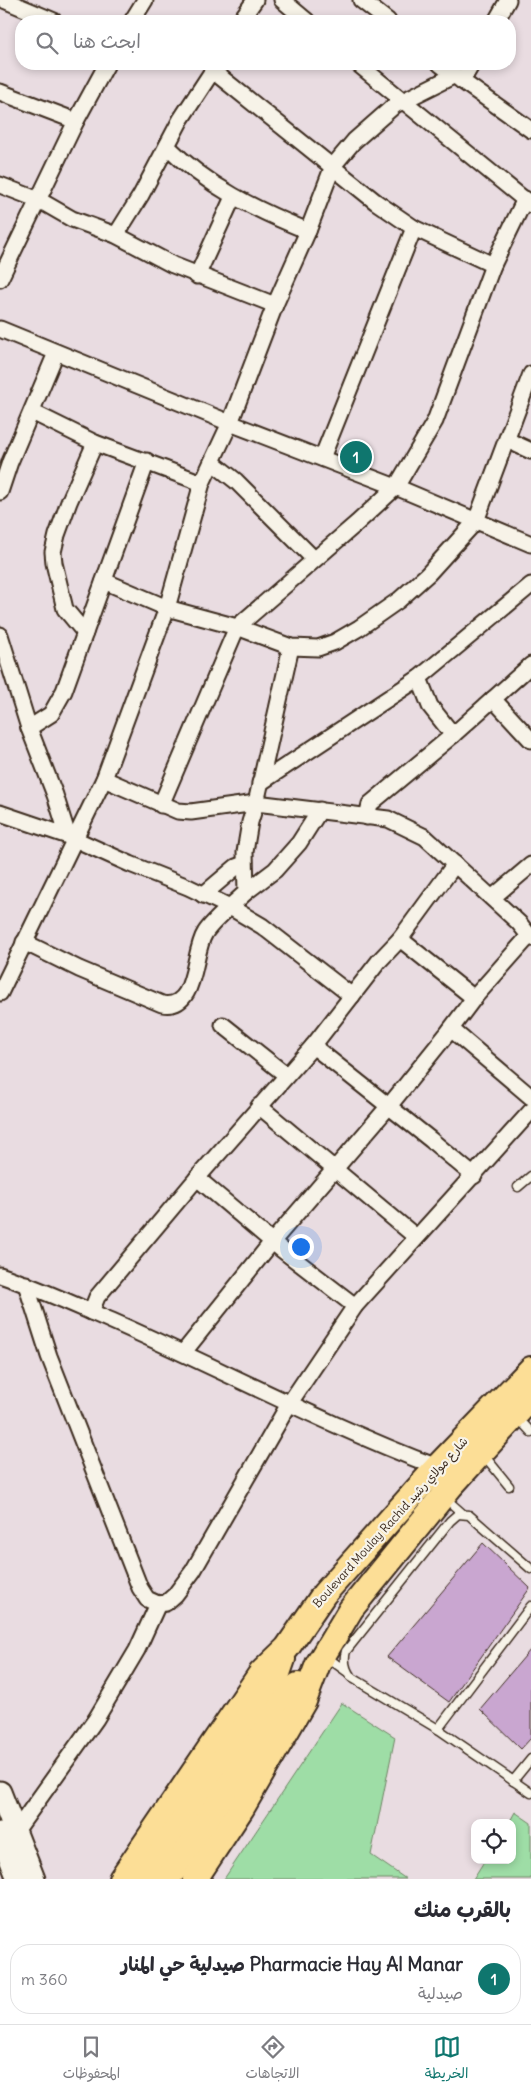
<!DOCTYPE html>
<html lang="ar">
<head>
<meta charset="utf-8">
<style>
  body { margin:0; font-family:Delius,"Playpen Sans Arabic",sans-serif; background:#f7f7f7; color:#2b2b33; direction:rtl }
  .controls { position:absolute; right:15px; bottom:15px; display:grid; overflow:hidden; border-radius:10px; box-shadow:0 2px 8px #0003 }
  .controls button { width:45px; height:45px; display:grid; place-items:center; padding:0; border:0; border-bottom:1px solid #e1e1e2; background:#fff; color:#2b2b33; font:25px sans-serif }
  .you { position:absolute; left:300px; top:1246px; width:18px; height:18px; margin:-12px; border:4px solid #fff; border-radius:50%; background:#1a73e8; box-shadow:0 0 0 8px #1a73e833 }
  .badge { display:grid; place-items:center; width:32px; height:32px; border-radius:50%; background:#0f766e; color:#fff; font-size:16px; font-weight:700 }
  .pin { position:absolute; translate:-50% -50%; border:2px solid #fff; box-shadow:0 1px 5px #0006 }
  .list { margin:0; padding:0; list-style:none }
  h2 { display:flex; justify-content:space-between; align-items:center; height:65px; margin:0; padding:0 20px; font-size:21px }
  h2 small { font-size:16px; font-weight:400; color:#7c7c81 }
  .list li { display:grid; grid-template-columns:32px 1fr auto; gap:15px; align-items:center; box-sizing:border-box; height:70px; margin:0 10px 10px; padding:0 10px; border:1px solid #e1e1e2; border-radius:20px }
  .list b { display:block; font-size:19px; white-space:nowrap }
  .list p { margin:0; font-size:16px; white-space:nowrap; color:#7c7c81 }
  .list em { font-size:16px; font-style:normal; color:#7c7c81 }
  .icon { flex:none; width:28px; height:28px; fill:none; stroke:currentColor; stroke-width:2; stroke-linecap:round; stroke-linejoin:round }
  .map { position:relative; flex:none; width:531px; height:1879px; overflow:hidden; direction:ltr }
  .search { position:absolute; background:#fff; box-shadow:0 2px 8px #0003; left:15px; right:15px; top:15px; height:55px; display:flex; align-items:center; gap:12px; box-sizing:border-box; padding:0 18px; border-radius:20px; color:#7c7c81; font-size:19px }
  .sheet { height:145px; background:#fff }
  nav { display:flex; justify-content:space-around; align-items:center; box-sizing:border-box; height:70px; border-top:1px solid #e1e1e2; background:#fff; font-size:14px; color:#7c7c81 }
  nav a { display:grid; justify-items:center; gap:2px }
  nav .on { color:#0f766e }
  .map>svg:first-child { display:block }
</style>
</head>
<body>
<div class="map">
<svg width="531" height="1879" viewBox="0 0 531 1879">
  <rect width="100%" height="100%" fill="#e9dce1"/>
  <filter id="ink" filterUnits="userSpaceOnUse"><feTurbulence type="fractalNoise" baseFrequency=".02" numOctaves="2"/><feDisplacementMap in="SourceGraphic" scale="10" xChannelSelector="R" yChannelSelector="G"/><feConvolveMatrix kernelMatrix="1 2 1 2 8 2 1 2 1" color-interpolation-filters="sRGB"/></filter>
  <g filter="url(#ink)">
    <g fill="#9edda6" stroke="#6c8462">
      <path d="M342,1703L395,1737L371,1855L406,1879H224Z"/>
      <path d="M515,1812L531,1823V1879H473L485,1860H512V1823H509Z"/>
    </g>
    <g fill="#c9a6d0" stroke="#3b2a1e">
      <path d="M483,1543L530,1588L449,1702L387,1657Z"/>
      <path d="M531,1649V1738L521,1749L480,1709Z"/>
    </g>
    <g fill="none" stroke-linecap="round" stroke-linejoin="round">
      <defs>
        <g id="service">
          <path d="M518,1187L531,1176"/>
          <path d="M518,1418L531,1432"/>
          <path d="M483,1454L509,1486"/>
          <path d="M445,1498L462,1513"/>
          <path d="M531,1569L469,1515L458,1514L450,1521L346,1651C343,1661 345,1669 351,1677L438,1729L531,1793"/>
          <path d="M325,1656L346,1671"/>
          <path d="M438,1729L531,1606"/>
          <path d="M513,1781L531,1759"/>
        </g>
        <g id="minor">
          <path d="M4,0L54,21"/>
          <path d="M282,0L307,21"/>
          <path d="M361,0L388,21"/>
          <path d="M132,21L145,0"/>
          <path d="M240,21L255,0"/>
          <path d="M496,21L508,0"/>
          <path d="M358,64L531,205"/>
          <path d="M440,64L462,81L531,130"/>
          <path d="M213,71L376,202L414,228L493,265"/>
          <path d="M462,81L472,64"/>
          <path d="M0,92L76,121"/>
          <path d="M167,146C207,186 256,210 308,231"/>
          <path d="M0,185L39,200L72,219L116,235L173,265L275,305"/>
          <path d="M116,235L141,195L181,119L217,64"/>
          <path d="M197,276L233,197"/>
          <path d="M0,279L76,121L107,64"/>
          <path d="M0,329L230,423L396,487L531,544"/>
          <path d="M32,412L95,443L202,483"/>
          <path d="M507,440L531,451"/>
          <path d="M322,458L414,228"/>
          <path d="M212,462L236,481L314,559"/>
          <path d="M0,492L10,462L56,353"/>
          <path d="M104,581L167,608L237,627L291,647L318,648L335,642L359,628L399,600L428,574L476,521L531,374"/>
          <path d="M85,633L65,609L54,563L53,552L57,535L69,502L95,443"/>
          <path d="M0,635L29,728L55,795L68,836"/>
          <path d="M419,678L430,706L453,735"/>
          <path d="M493,699L531,740"/>
          <path d="M29,728L51,714L64,691L147,461"/>
          <path d="M104,779L178,811L191,812L256,803L388,819L425,837L519,923L531,938"/>
          <path d="M260,783L419,678L531,585"/>
          <path d="M161,805L237,627L357,523L396,487L435,421L493,265L525,199"/>
          <path d="M0,813L68,836L130,864L188,887L230,907L262,926L352,996"/>
          <path d="M367,817L370,804L453,735L531,665"/>
          <path d="M246,892L275,870L299,843L320,810"/>
          <path d="M203,895L236,867L244,864"/>
          <path d="M492,898L531,865"/>
          <path d="M400,939L474,998"/>
          <path d="M24,942L79,969L162,1004C198,1010 192,953 205,933C213,920 235,903 246,892L245,852L250,822L256,803L291,647"/>
          <path d="M0,993L104,779L167,608L202,483L230,423L275,305L308,231L333,166L354,141L395,105L455,75"/>
          <path d="M223,1025L286,1075"/>
          <path d="M451,1029L531,1097"/>
          <path d="M313,1046L431,1140L474,1176"/>
          <path d="M259,1106L416,1237"/>
          <path d="M197,1178L281,1249L355,1306"/>
          <path d="M0,1275C38,1288 75,1305 112,1321C221,1369 326,1425 437,1467"/>
          <path d="M26,1284L49,1356L140,1588L147,1599L158,1604L166,1603L175,1595L193,1571L289,1404L355,1306L531,1111"/>
          <path d="M91,1312L97,1297L197,1178L313,1046L379,961L400,939L455,864"/>
          <path d="M183,1353L272,1242L389,1106L447,1034L474,998L529,936"/>
          <path d="M16,1831L96,1719L137,1650L158,1604"/>
        </g>
        <g id="secondary">
          <path d="M0,1792L34,1879"/>
          <path d="M0,1833L18,1879"/>
        </g>
        <g id="primary">
          <path d="M121,1879L261,1673L287,1648L324,1594L364,1549L437,1467L531,1369"/>
          <path d="M143,1879L275,1682L283,1659"/>
          <path d="M168,1879L291,1692L298,1685"/>
          <path d="M195,1879L242,1808L304,1701L318,1664L351,1609L451,1486L531,1398"/>
        </g>
      </defs>
      <use href="#service" stroke="#3b2a1e" stroke-width="11"/>
      <use href="#minor" stroke="#3b2a1e" stroke-width="19"/>
      <use href="#secondary" stroke="#3b2a1e" stroke-width="25"/>
      <use href="#primary" stroke="#3b2a1e" stroke-width="28"/>
      <use href="#service" stroke="#f7f3e8" stroke-width="8"/>
      <use href="#minor" stroke="#f7f3e8" stroke-width="15"/>
      <use href="#secondary" stroke="#f7f3e8" stroke-width="21"/>
      <use href="#primary" stroke="#fcde96" stroke-width="24"/>
    </g>
  </g>
  <g text-anchor="middle" dominant-baseline="central" stroke-width="4.5" stroke-linejoin="round" paint-order="stroke">
    <g font-size="12" fill="#3b2a1e" stroke="#f7f3e8">
      <text transform="translate(390 1522) rotate(-48)">Boulevard Moulay Rachid شارع مولاي رشيد</text>
    </g>
  </g>
</svg>
<div class="controls">
<button><svg class="icon" aria-label="locate" viewBox="0 0 24 24"><circle cx="12" cy="12" r="6"/><path d="M12 2v4M12 18v4M2 12h4M18 12h4"/></svg></button>
</div>
<div class="you"></div>
<div class="pin badge" style="left:356px;top:457px">1</div>
<div class="search"><svg class="icon" aria-label="search" viewBox="0 0 24 24"><circle cx="10" cy="10" r="6"/><path d="M15 15l6 6"/></svg>ابحث هنا</div>
</div>
<section class="sheet">
<h2>بالقرب منك<small></small></h2>
<ul class="list">
<li><span class="badge">1</span><div><b>Pharmacie Hay Al Manar صيدلية حي المنار</b><p>صيدلية</p></div><em>360 m</em></li>
</ul>
</section>
<nav>
<a class="on"><svg class="icon" aria-label="map" viewBox="0 0 24 24"><path d="M3 6l6-2 6 2 6-2v14l-6 2-6-2-6 2zM9 4v14M15 6v14"/></svg>الخريطة</a>
<a><svg class="icon" aria-label="directions" viewBox="0 0 24 24"><path d="M12 3l9 9-9 9-9-9zM9 14v-3h6M13 9l2 2-2 2"/></svg>الاتجاهات</a>
<a><svg class="icon" aria-label="saved" viewBox="0 0 24 24"><path d="M7 4h10v16l-5-4-5 4z"/></svg>المحفوظات</a>
</nav>
</body>
</html>
